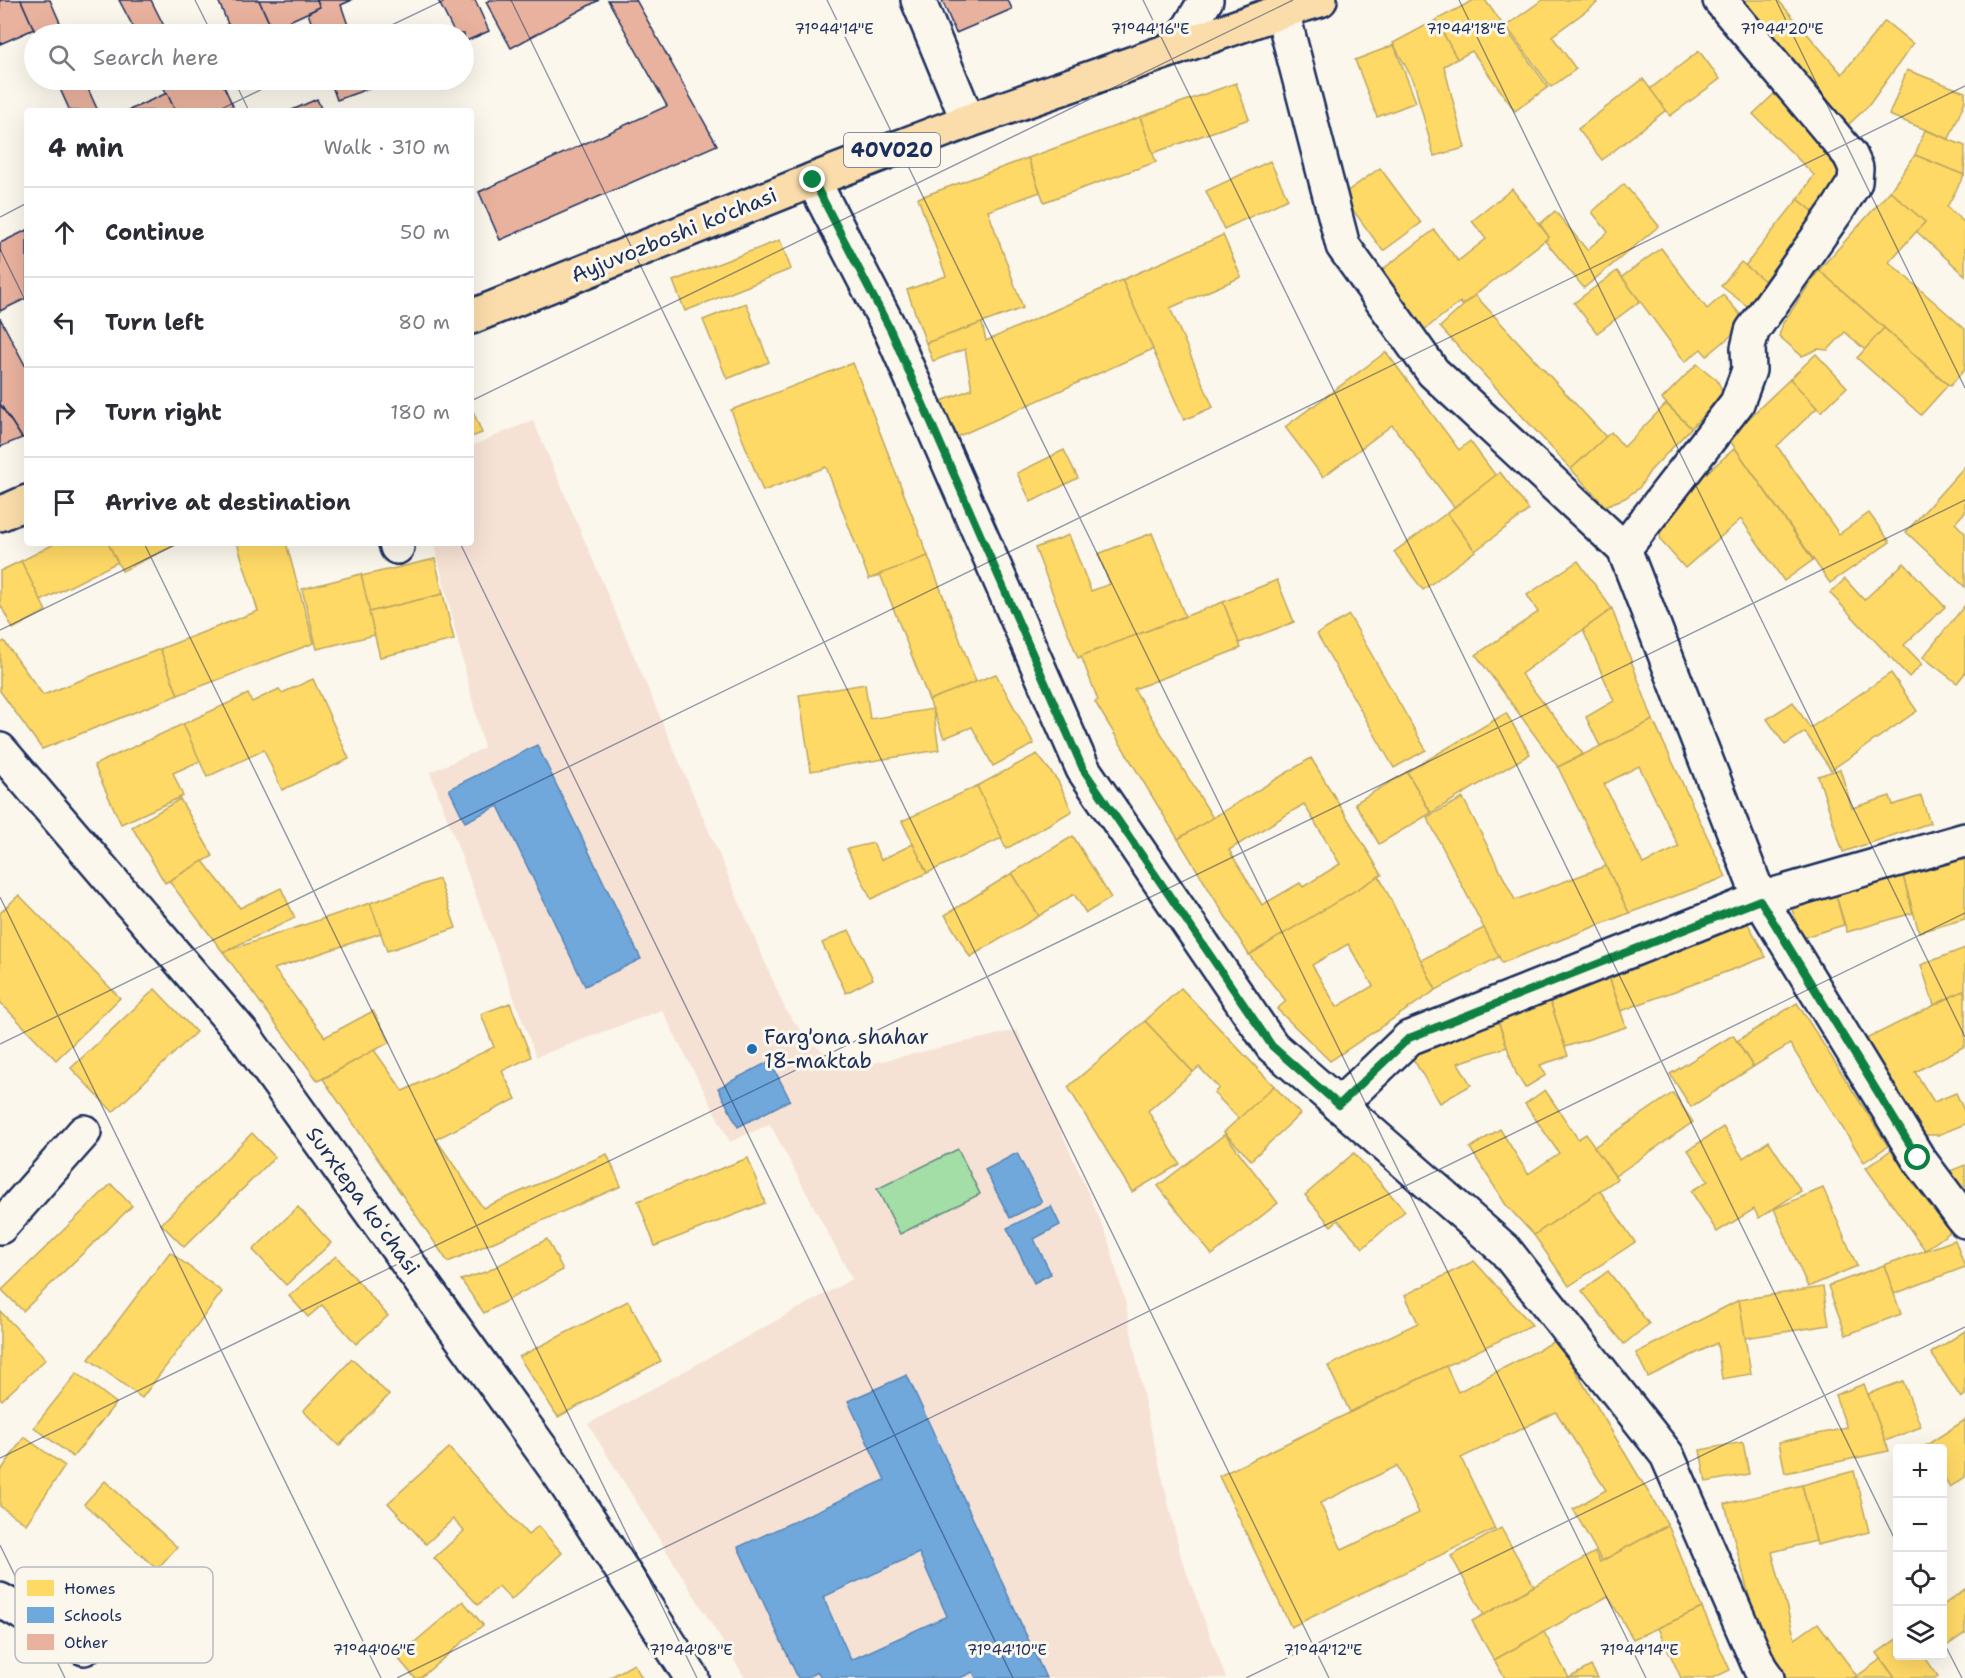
<!DOCTYPE html>
<html lang="en">
<head>
<meta charset="utf-8">
<style>
  body { margin:0; font-family:"Shantell Sans",sans-serif; background:#f7f7f7; color:#2b2b33 }
  .controls { position:absolute; right:18px; bottom:18px; display:grid; overflow:hidden; border-radius:6px; box-shadow:0 6px 24px #0002 }
  .controls button { width:54px; height:54px; display:grid; place-items:center; padding:0; border:0; border-bottom:2px solid #e1e1e2; background:#fff; color:#2b2b33; font:30px sans-serif }
  .stop { position:absolute; width:18px; height:18px; margin:-14px; border:4px solid #0b8043; border-radius:50%; background:#fff }
  .stop.end { background:#0b8043; border-color:#fff; box-shadow:0 2px 6px #0008 }
  .list { margin:0; padding:0; list-style:none }
  h2 { display:flex; justify-content:space-between; align-items:center; height:78px; margin:0; padding:0 24px; font-size:26px }
  h2 small { font-size:20px; font-weight:400; color:#7c7c81 }
  .list li { display:grid; grid-template-columns:39px 1fr auto; gap:18px; align-items:center; box-sizing:border-box; height:90px; padding:0 24px; border-top:2px solid #e1e1e2 }
  .list b { display:block; font-size:22px; white-space:nowrap }
  .list em { font-size:20px; font-style:normal; color:#7c7c81 }
  .icon { flex:none; width:33px; height:33px; fill:none; stroke:currentColor; stroke-width:2; stroke-linecap:round; stroke-linejoin:round }
  .map { position:relative; flex:none; width:1965px; height:1678px; overflow:hidden }
  .search { position:absolute; background:#fff; box-shadow:0 6px 24px #0002; left:24px; top:24px; width:450px; height:66px; display:flex; align-items:center; gap:15px; box-sizing:border-box; padding:0 21px; border-radius:33px; color:#7c7c81; font-size:22px }
  .panel { position:absolute; background:#fff; box-shadow:0 6px 24px #0002; left:24px; top:108px; width:450px; height:438px; border-radius:6px }
  .map>svg:first-child { display:block }
</style>
</head>
<body>
<div class="map">
<svg width="1965" height="1678" viewBox="0 0 1965 1678">
  <rect width="100%" height="100%" fill="#fbf7ec"/>
  <filter id="ink" filterUnits="userSpaceOnUse"><feTurbulence type="fractalNoise" baseFrequency=".0167" numOctaves="2"/><feDisplacementMap in="SourceGraphic" scale="12" xChannelSelector="R" yChannelSelector="G"/><feConvolveMatrix kernelMatrix="1 2 1 2 8 2 1 2 1" color-interpolation-filters="sRGB"/></filter>
  <g filter="url(#ink)">
    <path fill="#f6e2d5" d="M533,420L786,1011L810,1042L835,1059L873,1063L1017,1030L1107,1236L1126,1305L1145,1404L1181,1557L1226,1678H745L588,1424L852,1279L770,1124L730,1142L662,1010L536,1057L430,772L484,748L434,543H471V446Z"/>
    <path fill="#a2dea5" stroke="#5e8682" stroke-width="1.5" d="M958,1149L980,1194L900,1234L877,1189Z"/>
    <g fill="#ffd966" stroke="#bba664" stroke-width="1.5" fill-rule="evenodd">
      <path d="M1474,0H1485L1548,87L1515,111L1472,51L1457,59L1436,20Z"/>
      <path d="M1542,0H1594L1597,3L1552,36L1576,69L1551,87L1506,26Z"/>
      <path d="M1733,0H1778L1842,74L1885,21L1913,44L1869,105L1844,129Z"/>
      <path d="M1436,20L1457,59L1444,66L1465,148L1434,156L1414,82L1393,43Z"/>
      <path d="M1394,45L1416,102L1377,117L1355,60Z"/>
      <path d="M1699,51L1720,79L1670,116L1650,89Z"/>
      <path d="M1907,70L1965,92V101L1949,139L1889,115Z"/>
      <path d="M1643,79L1666,110L1602,160L1578,129Z"/>
      <path d="M1236,83L1249,119L1153,153L1140,117Z"/>
      <path d="M1774,94L1837,158L1843,168L1840,176L1816,214L1798,199L1814,175L1753,114Z"/>
      <path d="M1140,117L1156,162L1044,202L1028,158Z"/>
      <path d="M1925,130L1965,146L1964,175L1915,155Z"/>
      <path d="M1915,155L1964,175L1947,207L1965,223V275L1916,231L1925,222L1890,191Z"/>
      <path d="M1028,158L1040,192L988,211L1023,308L926,343L907,290L946,276L918,198Z"/>
      <path d="M1270,161L1288,199L1224,229L1206,191Z"/>
      <path d="M1380,168L1421,223L1383,251L1342,195Z"/>
      <path d="M1624,184L1659,226L1584,288L1545,241L1549,237L1540,224L1555,211L1587,250L1608,232L1592,212Z"/>
      <path d="M1512,189L1549,237L1475,295L1462,305L1460,302L1415,337L1370,279L1434,230L1458,261L1486,239L1472,221Z"/>
      <path d="M1890,191L1925,222L1889,262L1965,329V369L1950,386L1819,270Z"/>
      <path d="M1798,199L1816,214L1764,281L1745,266Z"/>
      <path d="M1223,235L1241,277L1170,308L1213,407L1184,420L1122,280Z"/>
      <path d="M780,240L791,269L685,311L673,281Z"/>
      <path d="M1661,248L1707,309L1723,295L1747,322L1707,356L1701,349L1685,362L1622,277Z"/>
      <path d="M1741,262L1770,285L1751,309L1721,286Z"/>
      <path d="M1819,270L1884,328L1865,350L1845,332L1828,350L1818,349L1802,356L1779,336L1783,323Z"/>
      <path d="M1617,271L1640,301L1597,333L1574,303Z"/>
      <path d="M1122,280L1153,349L950,440L934,404L972,389L965,349L933,361L926,343L982,323L986,341Z"/>
      <path d="M1475,295L1606,437L1571,469L1440,327Z"/>
      <path d="M746,303L769,362L727,379L703,320Z"/>
      <path d="M1884,328L1948,385L1921,415L1857,358Z"/>
      <path d="M1386,352L1459,450L1470,441L1496,476L1454,507L1392,425L1323,477L1285,427Z"/>
      <path d="M1816,354L1847,387L1821,412L1790,379Z"/>
      <path d="M853,363L928,556L869,579L826,467L763,491L731,410Z"/>
      <path d="M1697,364L1717,380L1724,394L1691,428L1662,399Z"/>
      <path d="M1790,379L1817,408L1777,446L1839,534L1869,513L1890,542L1830,583L1728,438Z"/>
      <path d="M1666,404L1691,428L1650,471L1639,488L1625,498L1605,506L1571,469L1611,432L1624,447Z"/>
      <path d="M471,406L482,433L471,437Z"/>
      <path d="M1735,448L1813,560L1784,581L1741,519L1685,568L1661,541L1659,527L1671,518L1664,510Z"/>
      <path d="M1064,450L1078,478L1031,502L1017,473Z"/>
      <path d="M1965,466V512L1955,523L1965,533V587L1906,532Z"/>
      <path d="M1500,472L1529,510L1475,551L1447,513Z"/>
      <path d="M1447,513L1475,551L1423,590L1394,552Z"/>
      <path d="M1152,533L1185,616L1078,658L1035,548L1069,535L1091,591L1110,584L1098,554Z"/>
      <path d="M56,543H108L118,562L41,601L21,561Z"/>
      <path d="M108,543H179L122,571Z"/>
      <path d="M237,543H286L314,643L178,695L160,649L258,611Z"/>
      <path d="M928,556L976,682L929,700L880,574Z"/>
      <path d="M435,559L443,594L369,612L361,576Z"/>
      <path d="M21,561L46,611L13,629L0,604V571Z"/>
      <path d="M1578,561L1612,609L1521,674L1583,754L1558,767L1476,655L1538,612L1527,595Z"/>
      <path d="M1904,563L1945,607L1904,645L1922,664L1909,677L1830,593L1845,579L1864,600Z"/>
      <path d="M361,574L375,635L317,649L302,589Z"/>
      <path d="M1277,580L1294,622L1239,643L1223,602Z"/>
      <path d="M443,594L454,640L380,657L369,612Z"/>
      <path d="M1223,602L1241,648L1134,689L1213,818L1178,839L1095,702L1098,700L1081,656Z"/>
      <path d="M1965,605V673L1957,683L1923,657Z"/>
      <path d="M1612,609L1653,720L1600,746L1586,717L1614,701L1583,630Z"/>
      <path d="M1349,615L1426,750L1394,768L1317,634Z"/>
      <path d="M4,641L43,695L160,649L178,695L42,749L0,691V644Z"/>
      <path d="M1891,673L1917,711L1831,770L1805,732L1785,745L1767,719L1793,702L1810,728Z"/>
      <path d="M996,674L1034,744L993,766L972,727L944,738L929,700Z"/>
      <path d="M313,679L349,759L282,790L264,750L207,777L183,724L248,694L252,702L279,689L282,693Z"/>
      <path d="M865,684L870,719L933,709L939,750L811,771L799,695Z"/>
      <path d="M1506,713L1530,754L1431,813L1407,772Z"/>
      <path d="M1653,720L1726,877L1629,913L1558,767ZM1639,766L1679,847L1643,864L1604,784Z"/>
      <path d="M183,724L200,761L173,773L183,796L121,824L94,765Z"/>
      <path d="M1037,754L1058,781L1072,811L1006,849L977,786Z"/>
      <path d="M1311,758L1382,875L1249,955L1178,839ZM1304,804L1340,864L1303,887L1300,883L1262,905L1229,850Z"/>
      <path d="M1840,769L1852,808L1890,796L1893,805L1921,796L1930,823L1843,852L1818,776Z"/>
      <path d="M1407,772L1431,813L1379,844L1355,803Z"/>
      <path d="M977,786L1002,838L927,873L902,821Z"/>
      <path d="M1463,798L1515,900L1606,866L1629,913L1502,963L1427,817Z"/>
      <path d="M180,799L213,856L165,883L132,827Z"/>
      <path d="M1073,836L1111,898L1086,913L1074,894L1039,916L1012,873Z"/>
      <path d="M873,843L881,860L913,844L927,873L871,899L847,849Z"/>
      <path d="M1965,858V919L1919,932L1903,876Z"/>
      <path d="M203,861L240,908L281,888L295,918L223,952L169,881Z"/>
      <path d="M1012,873L1039,916L970,957L945,915Z"/>
      <path d="M1379,876L1436,990L1330,1061L1277,1009L1286,1001L1249,955ZM1348,944L1373,986L1337,1007L1312,965Z"/>
      <path d="M1903,876L1913,913L1847,932L1836,896Z"/>
      <path d="M439,879L456,928L387,951L370,903Z"/>
      <path d="M19,895L120,998L56,1060L0,1002V913Z"/>
      <path d="M1836,896L1844,925L1801,938L1792,909Z"/>
      <path d="M370,903L381,933L274,969L325,1037L373,1011L390,1042L318,1081L223,952Z"/>
      <path d="M1748,924L1766,957L1621,1011L1609,977Z"/>
      <path d="M1484,928L1499,957L1436,990L1421,960Z"/>
      <path d="M849,930L873,979L846,993L822,943Z"/>
      <path d="M1965,948V995L1963,991L1934,1005L1921,965Z"/>
      <path d="M1609,977L1626,1027L1565,1047L1549,998Z"/>
      <path d="M1181,988L1274,1086L1239,1119L1214,1093L1219,1088L1199,1067L1193,1072L1145,1021Z"/>
      <path d="M155,989L196,1032L113,1112L71,1068Z"/>
      <path d="M1963,991L1965,995V1046L1915,1072L1934,1102L1956,1093L1965,1113V1124L1938,1135H1924L1911,1129L1858,1043Z"/>
      <path d="M1549,998L1568,1056L1540,1065L1546,1075L1525,1088L1516,1073L1496,1015Z"/>
      <path d="M510,1003L531,1057L502,1071L516,1099L436,1139L483,1208L607,1154L621,1186L448,1262L323,1079L374,1050L403,1091L494,1047L481,1014Z"/>
      <path d="M1797,1003L1888,1146L1864,1162L1790,1044L1753,1067L1737,1041Z"/>
      <path d="M1496,1015L1507,1047L1458,1063L1471,1085L1440,1103L1405,1046Z"/>
      <path d="M1145,1021L1193,1072L1148,1111L1180,1164L1132,1192L1068,1087Z"/>
      <path d="M1733,1035L1753,1067L1691,1107L1670,1074Z"/>
      <path d="M1274,1086L1300,1114L1251,1160L1224,1132Z"/>
      <path d="M1545,1090L1578,1139L1586,1134L1617,1179L1534,1235L1506,1205L1470,1148L1500,1129L1528,1174L1559,1153L1525,1104Z"/>
      <path d="M1673,1093L1693,1122L1615,1176L1594,1147Z"/>
      <path d="M1723,1127L1743,1158L1769,1141L1801,1191L1759,1218L1754,1209L1717,1232L1691,1191L1708,1181L1688,1150Z"/>
      <path d="M252,1133L275,1157L184,1247L161,1224Z"/>
      <path d="M1225,1134L1278,1203L1212,1255L1158,1186Z"/>
      <path d="M1891,1150L1950,1232L1925,1250L1866,1168Z"/>
      <path d="M1354,1153L1405,1211L1363,1248L1338,1220L1331,1226L1305,1195Z"/>
      <path d="M748,1158L765,1203L655,1246L638,1201Z"/>
      <path d="M1965,1165V1200L1945,1173Z"/>
      <path d="M111,1184L132,1206L23,1311L2,1290Z"/>
      <path d="M1823,1188L1857,1266L1808,1287L1774,1209Z"/>
      <path d="M1600,1191L1635,1242L1569,1286L1534,1235Z"/>
      <path d="M298,1207L331,1243L286,1285L253,1250Z"/>
      <path d="M547,1239L563,1270L484,1313L461,1280L488,1271Z"/>
      <path d="M1955,1240L1965,1267L1894,1294L1884,1265Z"/>
      <path d="M170,1252L222,1292L142,1398L89,1359Z"/>
      <path d="M336,1256L388,1316L356,1344L322,1305L308,1317L289,1296Z"/>
      <path d="M1474,1261L1532,1325L1350,1412L1328,1366L1418,1323L1405,1295Z"/>
      <path d="M1884,1265L1901,1314L1846,1335L1828,1286Z"/>
      <path d="M1608,1271L1649,1324L1624,1344L1582,1291Z"/>
      <path d="M1823,1287L1829,1325L1745,1338L1739,1300Z"/>
      <path d="M1739,1300L1751,1374L1722,1379L1717,1343L1648,1377L1636,1353Z"/>
      <path d="M628,1301L661,1361L558,1417L519,1357Z"/>
      <path d="M0,1311L46,1359L2,1400L0,1398Z"/>
      <path d="M1965,1331V1395L1961,1398L1931,1353Z"/>
      <path d="M1557,1340L1668,1525L1602,1561L1573,1509L1606,1490L1556,1412L1461,1458L1495,1529L1291,1627L1219,1476L1446,1366L1458,1392ZM1397,1466L1419,1513L1342,1550L1320,1503Z"/>
      <path d="M352,1359L389,1395L339,1446L303,1411Z"/>
      <path d="M77,1373L116,1403L73,1457L34,1427Z"/>
      <path d="M1903,1381L1921,1427L1885,1441L1868,1394Z"/>
      <path d="M1864,1384L1889,1451L1785,1473L1779,1442L1847,1428L1835,1395Z"/>
      <path d="M1965,1420V1477L1950,1487L1942,1474V1448H1927L1925,1446Z"/>
      <path d="M24,1437L65,1466L26,1524L0,1506V1472Z"/>
      <path d="M1743,1442L1749,1474L1706,1482L1700,1450Z"/>
      <path d="M449,1448L528,1535L538,1526L562,1553L511,1600L499,1586L478,1605L434,1558L464,1531L453,1519L426,1544L388,1503Z"/>
      <path d="M1854,1471L1869,1532L1817,1545L1802,1485Z"/>
      <path d="M105,1481L177,1547L157,1569L84,1504Z"/>
      <path d="M1802,1485L1816,1541L1772,1552L1795,1639L1818,1623L1857,1676L1853,1678H1779L1766,1661L1725,1504Z"/>
      <path d="M1668,1525L1702,1608L1633,1639L1608,1596L1494,1660L1472,1621L1595,1552L1600,1562Z"/>
      <path d="M1501,1528L1534,1586L1484,1615L1451,1556Z"/>
      <path d="M1965,1589V1633L1942,1649V1606Z"/>
      <path d="M463,1601L483,1625L420,1678H415L397,1657Z"/>
      <path d="M1702,1608L1730,1670L1713,1678H1681L1658,1628Z"/>
      <path d="M1544,1632L1569,1678H1505L1494,1660Z"/>
      <path d="M1898,1638V1656H1924L1938,1676L1935,1678H1895L1877,1653Z"/>
      <path d="M1881,1659L1895,1678H1853L1857,1676Z"/>
      <path d="M634,1664L642,1678H609Z"/>
      <path d="M1591,1666L1598,1678H1569Z"/>
    </g>
    <g fill="#6fa8dc" stroke="#5684b6" stroke-width="1.5" fill-rule="evenodd">
      <path d="M537,745L641,959L585,986L498,806L465,822L449,789Z"/>
      <path d="M770,1061L790,1100L738,1127L718,1088Z"/>
      <path d="M1017,1153L1042,1202L1010,1218L985,1170Z"/>
      <path d="M1051,1206L1060,1225L1034,1239L1051,1274L1034,1283L1007,1228Z"/>
      <path d="M907,1375L1046,1678H976L973,1672L960,1678H821L818,1672L806,1678H798L738,1547L885,1480L848,1401ZM919,1553L947,1616L851,1660L823,1597Z"/>
    </g>
    <g fill="#e9b29e" stroke="#1b2f5e" stroke-width="1.5">
      <path d="M0,0H21L34,29L0,44Z"/>
      <path d="M21,0H50L65,34H36Z"/>
      <path d="M119,0H151L168,34H137Z"/>
      <path d="M218,0H259L272,29L260,34H206L228,24Z"/>
      <path d="M259,0H317L320,7L272,29Z"/>
      <path d="M317,0H352L341,5L351,34H315L308,13L320,7Z"/>
      <path d="M438,0H475L489,31L464,42V34H455Z"/>
      <path d="M490,0H599L511,48L486,2Z"/>
      <path d="M608,0H636L717,145L500,240L479,192L667,106Z"/>
      <path d="M942,0H1008L1012,9L956,33Z"/>
      <path d="M56,80H84L98,111H70Z"/>
      <path d="M160,80H221L233,106L223,111H175Z"/>
      <path d="M330,80H367L370,88L337,100Z"/>
      <path d="M167,93L175,111H127Z"/>
      <path d="M317,99L322,111H290Z"/>
      <path d="M27,230V298L0,311V243Z"/>
      <path d="M0,318L27,369V436L22,438L0,404Z"/>
      <path d="M0,404L22,438L0,447Z"/>
    </g>
    <g fill="none" stroke-linecap="round" stroke-linejoin="round">
      <defs>
        <g id="minor">
          <path d="M918,0L968,121"/>
          <path d="M1282,11L1343,246L1433,372L1624,549L1737,403L1749,370L1748,348L1752,331L1838,209L1855,182L1856,168L1850,155L1720,0"/>
          <path d="M1177,48L1206,0"/>
          <path d="M813,180L891,331L1083,769L1272,1046L1505,1250L1667,1455L1760,1668L1767,1678"/>
          <path d="M396,543L397,547"/>
          <path d="M0,750L246,1038L560,1475L692,1678"/>
          <path d="M1965,840L1760,899L1918,1158L1965,1221"/>
          <path d="M1339,1105L1409,1038L1760,899L1624,549"/>
          <path d="M0,1227L84,1132"/>
          <path d="M0,1600L84,1648"/>
        </g>
        <g id="major">
          <path d="M471,317L813,180L968,121L1282,11L1320,0"/>
          <path d="M0,514L27,502"/>
        </g>
      </defs>
      <use href="#minor" stroke="#1b2f5e" stroke-width="38"/>
      <use href="#major" stroke="#1b2f5e" stroke-width="38"/>
      <use href="#minor" stroke="#fbf7ec" stroke-width="33"/>
      <use href="#major" stroke="#faddab" stroke-width="33"/>
    </g>
  </g>
  <g fill="none" stroke-linecap="round" stroke-linejoin="round" filter="url(#ink)">
    <path stroke="#0b8043" stroke-width="8" d="M813,180L891,331L1083,769L1272,1046L1339,1105L1409,1038L1760,900L1918,1158"/>
  </g>
  <path fill="none" stroke="#1b2f5e" stroke-width="1.5" stroke-opacity="0.45" d="M195,0L212,34M511,0L1329,1678M827,0L1646,1678M1143,0L1898,1546M1459,0L1965,1037M1776,0L1965,388M373,34L444,0M234,80L249,111M217,111L281,80M0,217L27,203M0,249L27,304M471,401L1293,0M144,543L697,1678M460,543L1013,1678M0,630L179,543M0,897L381,1678M0,1044L1965,86M0,1458L1965,500M0,1545L65,1678M1942,1639L1962,1678M397,1678L1965,913M1246,1678L1965,1327"/>
  <circle fill="#1f6fb2" stroke="#fbf7ec" stroke-width="2" cx="752" cy="1049" r="6"/>
  <g text-anchor="middle" dominant-baseline="central" stroke-width="6" stroke-linejoin="round" paint-order="stroke">
    <rect fill="#fbf7ec" stroke="#5e6b89" stroke-width="1.5" x="844" y="133" width="96" height="34" rx="4.5"/>
    <g font-size="20" font-weight="bold" fill="#1b2f5e">
      <text x="892" y="150">40V020</text>
    </g>
    <g font-size="21" fill="#1b2f5e" stroke="#fbf7ec">
      <text transform="translate(674 235) rotate(-22)">Ayjuvozboshi ko'chasi</text>
      <text transform="translate(363 1201) rotate(54)">Surxtepa koʻchasi</text>
    </g>
    <g font-size="21" fill="#1b2f5e" stroke="#fbf7ec" text-anchor="start">
      <text x="764" y="1037">Farg'ona shahar<tspan x="764" dy="24">18-maktab</tspan></text>
    </g>
  </g>
  <rect x="15" y="1567" width="198" height="96" rx="9" fill="#fbf7ec" stroke="#b8bbc1" stroke-width="1.5"/>
  <rect x="27" y="1580" width="27" height="16" fill="#ffd966"/>
  <rect x="27" y="1607" width="27" height="16" fill="#6fa8dc"/>
  <rect x="27" y="1634" width="27" height="16" fill="#e9b29e"/>
  <g font-size="16" fill="#1b2f5e">
    <text x="64" y="1594">Homes</text>
    <text x="64" y="1621">Schools</text>
    <text x="64" y="1648">Other</text>
  </g>
  <g font-size="15" text-anchor="middle" fill="#1b2f5e" stroke="#fbf7ec" stroke-width="6" stroke-linejoin="round" paint-order="stroke">
    <text x="834" y="34">71°44'14"E</text>
    <text x="1466" y="34">71°44'18"E</text>
    <text x="1782" y="34">71°44'20"E</text>
    <text x="1150" y="34">71°44'16"E</text>
    <text x="374" y="1655">71°44'06"E</text>
    <text x="691" y="1655">71°44'08"E</text>
    <text x="1007" y="1655">71°44'10"E</text>
    <text x="1323" y="1655">71°44'12"E</text>
    <text x="1639" y="1655">71°44'14"E</text>
  </g>
</svg>
<div class="controls">
<button>+</button>
<button>−</button>
<button><svg class="icon" aria-label="locate" viewBox="0 0 24 24"><circle cx="12" cy="12" r="6"/><path d="M12 2v4M12 18v4M2 12h4M18 12h4"/></svg></button>
<button><svg class="icon" aria-label="layers" viewBox="0 0 24 24"><path d="M12 4l9 5-9 5-9-5zM3 14l9 5 9-5"/></svg></button>
</div>
<div class="stop" style="left:1918px;top:1158px"></div>
<div class="stop end" style="left:813px;top:180px"></div>
<div class="search"><svg class="icon" aria-label="search" viewBox="0 0 24 24"><circle cx="10" cy="10" r="6"/><path d="M15 15l6 6"/></svg>Search here</div>
<section class="panel">
<h2>4 min<small>Walk · 310 m</small></h2>
<ul class="list">
<li><svg class="icon" aria-label="ahead" viewBox="0 0 24 24"><path d="M12 20V5M6 11l6-6 6 6"/></svg><div><b>Continue</b></div><em>50 m</em></li>
<li><svg class="icon" aria-label="left" viewBox="0 0 24 24"><path d="M17 20v-9H6M10 6l-5 5 5 5"/></svg><div><b>Turn left</b></div><em>80 m</em></li>
<li><svg class="icon" aria-label="right" viewBox="0 0 24 24"><path d="M7 20v-9h11M14 6l5 5-5 5"/></svg><div><b>Turn right</b></div><em>180 m</em></li>
<li><svg class="icon" aria-label="arrive" viewBox="0 0 24 24"><path d="M6 21V4h12l-3 4 3 4H6"/></svg><div><b>Arrive at destination</b></div></li>
</ul>
</section>
</div>
</body>
</html>
